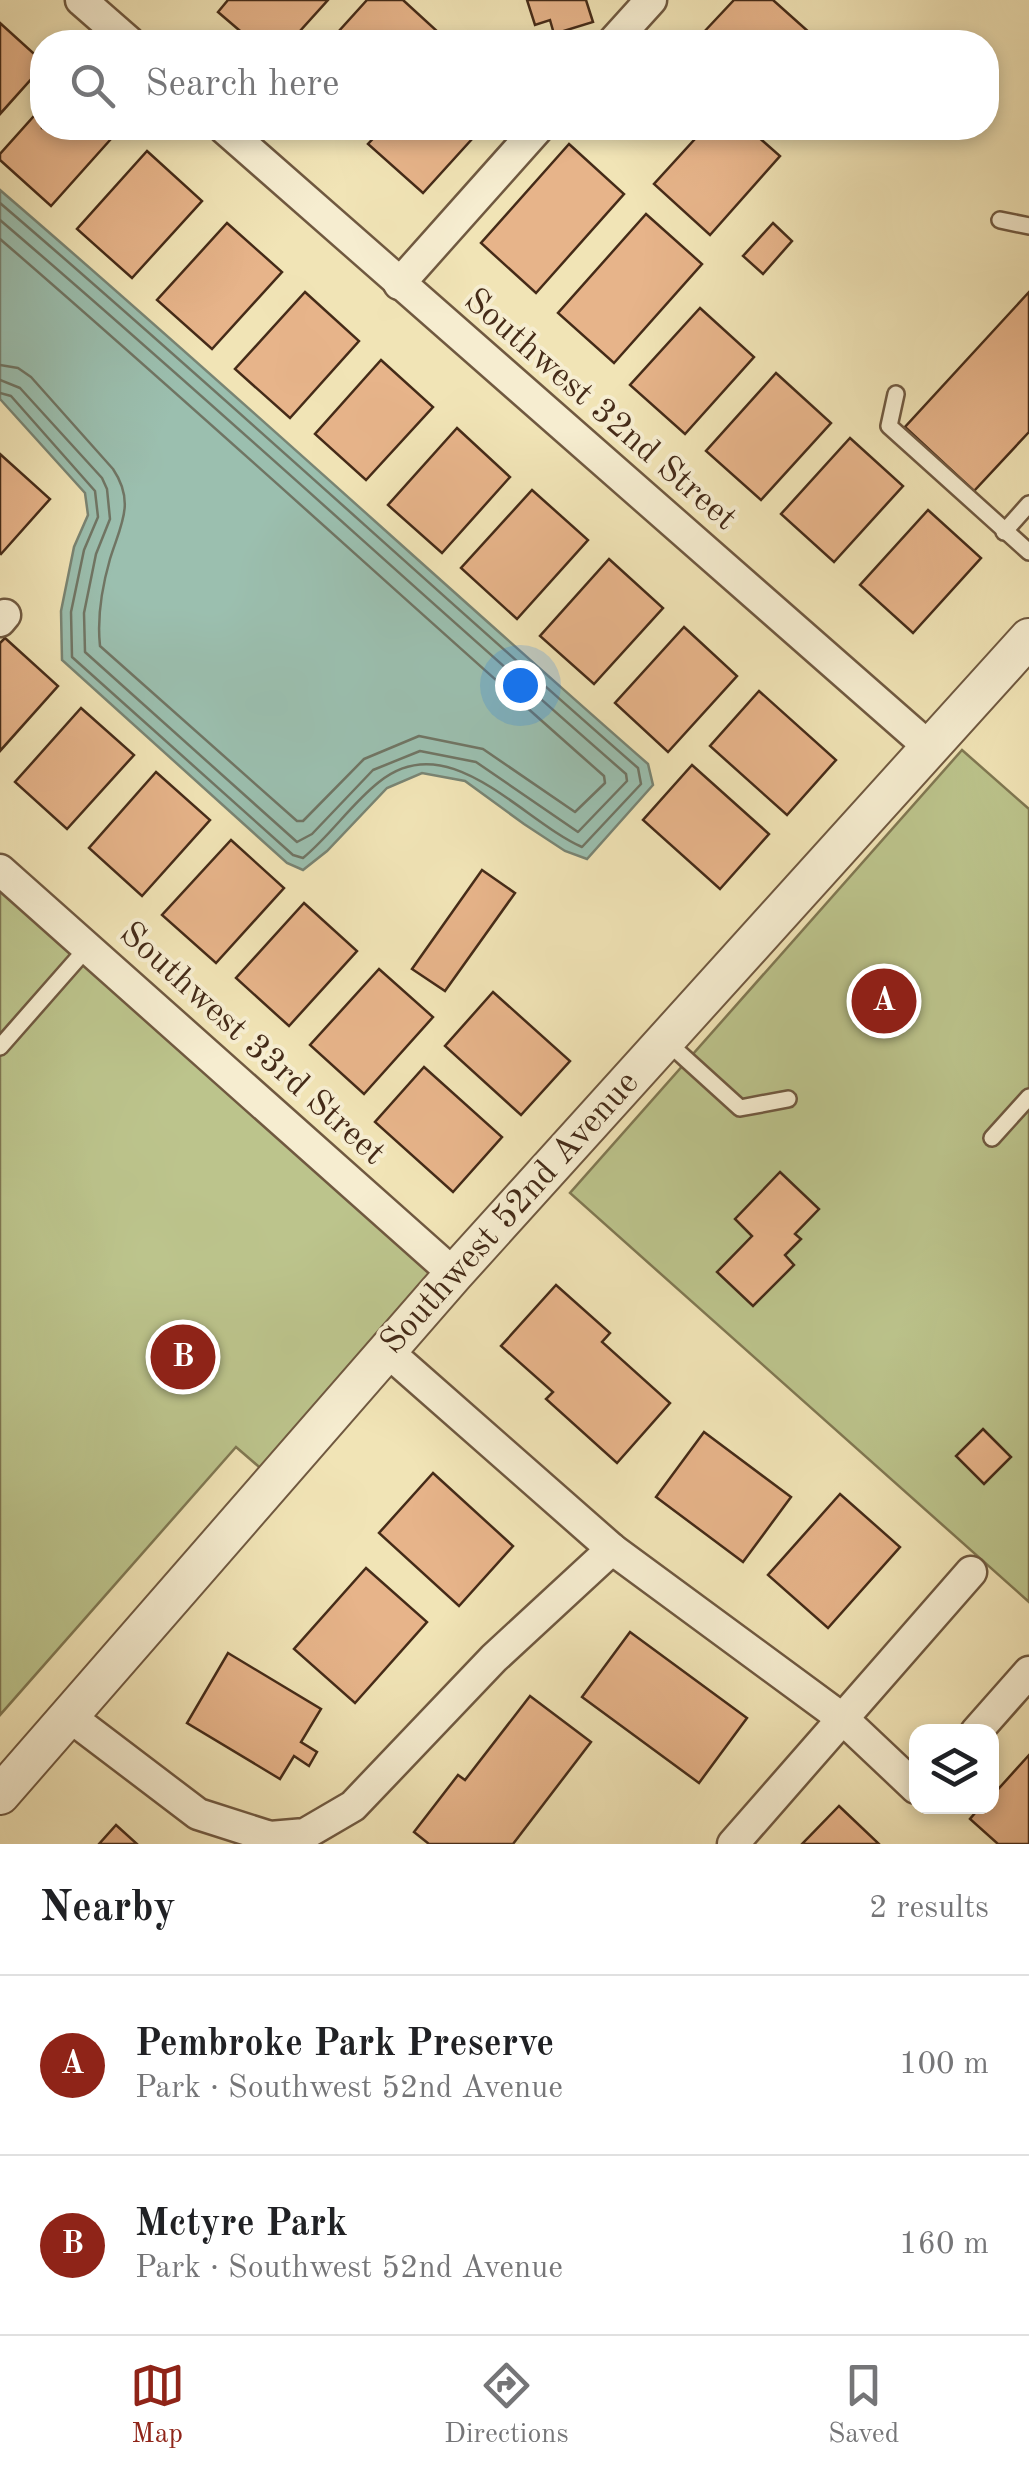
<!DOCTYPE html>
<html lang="en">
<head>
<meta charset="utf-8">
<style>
  body { margin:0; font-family:"Old Standard TT",serif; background:#f2f2f2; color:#202124 }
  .controls { position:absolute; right:30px; bottom:30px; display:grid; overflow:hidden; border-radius:20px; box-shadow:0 5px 15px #0003 }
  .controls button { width:90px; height:90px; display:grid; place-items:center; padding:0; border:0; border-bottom:2px solid #e0e0e0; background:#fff; color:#202124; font:50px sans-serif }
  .you { position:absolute; left:520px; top:685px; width:35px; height:35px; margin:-25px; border:8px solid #fff; border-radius:50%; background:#1a73e8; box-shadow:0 0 0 15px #1a73e833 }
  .badge { display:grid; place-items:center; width:65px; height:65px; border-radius:50%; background:#8f2418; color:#fff; font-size:32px; font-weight:700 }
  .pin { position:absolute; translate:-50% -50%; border:5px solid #fff; box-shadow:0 2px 10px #0006 }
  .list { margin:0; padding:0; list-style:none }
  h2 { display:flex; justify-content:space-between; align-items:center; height:130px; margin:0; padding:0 40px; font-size:42px }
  h2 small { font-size:32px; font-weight:400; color:#757577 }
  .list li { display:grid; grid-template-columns:65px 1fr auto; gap:30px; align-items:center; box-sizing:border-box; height:180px; padding:0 40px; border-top:2px solid #e0e0e0 }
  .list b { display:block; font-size:38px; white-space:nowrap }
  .list p { margin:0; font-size:32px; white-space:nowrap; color:#757577 }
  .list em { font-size:32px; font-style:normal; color:#757577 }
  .icon { flex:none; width:55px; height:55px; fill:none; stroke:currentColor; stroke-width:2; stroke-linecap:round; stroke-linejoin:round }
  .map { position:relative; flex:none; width:1029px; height:1844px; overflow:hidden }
  .search { position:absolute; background:#fff; box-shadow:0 5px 15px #0003; left:30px; right:30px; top:30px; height:110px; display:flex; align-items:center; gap:25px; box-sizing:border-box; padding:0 35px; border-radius:40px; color:#757577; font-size:38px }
  .sheet { height:490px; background:#fff }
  nav { display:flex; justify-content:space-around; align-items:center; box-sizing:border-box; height:140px; border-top:2px solid #e0e0e0; background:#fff; font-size:28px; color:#757577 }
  nav a { display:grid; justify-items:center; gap:5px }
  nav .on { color:#8f2418 }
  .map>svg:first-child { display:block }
</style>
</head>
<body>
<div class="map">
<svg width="1029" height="1844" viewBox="0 0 1029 1844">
  <rect width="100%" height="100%" fill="#f1e4b6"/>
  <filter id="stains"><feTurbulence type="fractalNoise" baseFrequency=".002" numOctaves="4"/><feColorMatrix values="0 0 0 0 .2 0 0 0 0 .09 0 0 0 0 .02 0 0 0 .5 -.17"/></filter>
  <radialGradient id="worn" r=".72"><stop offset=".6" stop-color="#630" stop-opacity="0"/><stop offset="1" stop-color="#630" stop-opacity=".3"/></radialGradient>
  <g fill="#bcc48c" stroke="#807852" stroke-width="2.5">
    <path d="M962,750L1029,809V1602L570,1193Z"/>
    <path d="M0,874L444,1267L265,1472L236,1447L0,1715Z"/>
  </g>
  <path fill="#9bbfaf" stroke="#798473" stroke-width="2.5" d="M0,190C219,378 431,574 648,764L653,785L587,859L565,851L524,824L465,781L422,773L387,788L327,851L303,870L287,863L62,660L61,611L74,547L88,515L85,493L0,399Z"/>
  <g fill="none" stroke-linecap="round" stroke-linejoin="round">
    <g stroke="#707564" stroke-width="2.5">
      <path d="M0,203C216,388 424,581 638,768L641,784L582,847C521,820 449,725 379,782C351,804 331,835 303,858L293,855L72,657L71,612L84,550L98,517L95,491L11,396L0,393"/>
      <path d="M0,220C212,401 416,591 626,774L627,781L578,832L476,762L420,751L373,770L312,834L297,842L85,652L84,613L96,554L110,519L107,489L102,478L20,388L0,380"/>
      <path d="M0,239C204,415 402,598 604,776L605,783L575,812L483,749L419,736L364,759L303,821H297L100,646C97,618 102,587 110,559C120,526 136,503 113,469L31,377L18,368L0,365"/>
    </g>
  </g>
  <g fill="#e7b48a" stroke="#452b18" stroke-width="2.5">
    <path d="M228,0H328L290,42H253L218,12Z"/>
    <path d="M367,0H403L438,32L429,42H329Z"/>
    <path d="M527,0H586L593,22L554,34L550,20L535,25Z"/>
    <path d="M734,0H773L820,42H712L702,34Z"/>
    <path d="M0,23L42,61V67L0,114Z"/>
    <path d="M42,107V128L119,130L51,206L0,160V154Z"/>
    <path d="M383,128H482L423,193L368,144Z"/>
    <path d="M705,128H748L780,156L710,235L654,184Z"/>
    <path d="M569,144L624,194L536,293L481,243Z"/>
    <path d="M147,151L202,201L132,278L77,229Z"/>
    <path d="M646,214L702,264L614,363L558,313Z"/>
    <path d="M227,223L282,272L212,349L157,300Z"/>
    <path d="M773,223L792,241L763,274L743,256Z"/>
    <path d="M305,292L359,341L290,418L235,369Z"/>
    <path d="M1029,292V432L974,491L905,427Z"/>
    <path d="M700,308L754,357L685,434L630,385Z"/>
    <path d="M381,360L433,407L366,480L315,434Z"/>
    <path d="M776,373L831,423L761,500L706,451Z"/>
    <path d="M457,428L510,477L442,553L388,505Z"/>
    <path d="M850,438L903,486L834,562L781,514Z"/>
    <path d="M0,454L50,499L1,554L0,553Z"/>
    <path d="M532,490L588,540L517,619L461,568Z"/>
    <path d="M928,510L981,558L913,633L860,585Z"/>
    <path d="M609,559L663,608L594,684L540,636Z"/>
    <path d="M684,627L737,676L668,752L615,703Z"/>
    <path d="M5,638L58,686L0,751V643Z"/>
    <path d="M759,691L836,760L787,815L710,746Z"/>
    <path d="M81,708L134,755L67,829L15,782Z"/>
    <path d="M692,765L769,834L720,889L643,820Z"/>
    <path d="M156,772L210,820L142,896L89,848Z"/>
    <path d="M231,840L284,888L216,963L162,915Z"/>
    <path d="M482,870L515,893L445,991L412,969Z"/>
    <path d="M304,903L357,951L289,1026L236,978Z"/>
    <path d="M379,969L433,1017L364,1094L310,1045Z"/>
    <path d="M493,992L570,1061L521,1115L445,1046Z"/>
    <path d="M424,1067L502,1137L453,1192L375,1122Z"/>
    <path d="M780,1172L819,1209L795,1234L801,1239L785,1255L794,1265L753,1306L717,1272L752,1236L735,1219Z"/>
    <path d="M556,1285L610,1333L602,1342L670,1403L617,1463L546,1399L553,1392L501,1346Z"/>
    <path d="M983,1429L1011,1457L984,1484L956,1456Z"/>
    <path d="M704,1432L791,1497L743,1562L656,1497Z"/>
    <path d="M433,1473L513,1546L459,1606L379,1533Z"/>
    <path d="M840,1494L900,1547L828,1628L768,1575Z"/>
    <path d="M366,1568L427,1622L355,1703L294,1649Z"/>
    <path d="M630,1632L747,1718L699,1783L582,1697Z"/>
    <path d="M228,1653L321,1709L301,1742L317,1752L309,1766L294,1756L280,1779L187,1723Z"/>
    <path d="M530,1696L591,1742L513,1844H429L414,1832L458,1775L465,1780Z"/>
    <path d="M1029,1755V1844H998L970,1819L981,1806H992V1796Z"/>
    <path d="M839,1806L879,1844H802Z"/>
    <path d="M116,1825L137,1844H99Z"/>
  </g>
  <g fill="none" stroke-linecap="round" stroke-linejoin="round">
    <defs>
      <g id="service">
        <path d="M1000,220L1029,226"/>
        <path d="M896,394L889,426L1029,552"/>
        <path d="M1004,532L1029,504"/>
        <path d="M665,1040L740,1108L788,1099"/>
        <path d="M0,1047L87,948"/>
        <path d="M992,1138L1029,1097"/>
      </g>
      <g id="minor">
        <path d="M81,0L129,42"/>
        <path d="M613,42L651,0"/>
        <path d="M224,128L929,747"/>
        <path d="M399,284L538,128"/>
        <path d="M0,621L5,615"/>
        <path d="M0,870L454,1274"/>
        <path d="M387,1351L612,1549L843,1719L916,1788"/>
        <path d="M69,1716L198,1814L270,1837L305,1834L353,1806L494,1658L612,1549"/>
        <path d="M976,1732L1029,1672"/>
        <path d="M733,1844L971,1572"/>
      </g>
      <path id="tertiary" d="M0,1795L454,1274L1029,638"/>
    </defs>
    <use href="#service" stroke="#705940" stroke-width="20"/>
    <use href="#minor" stroke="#705940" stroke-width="35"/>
    <use href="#tertiary" stroke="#705940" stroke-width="42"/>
    <use href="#service" stroke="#f6edd0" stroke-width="15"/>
    <use href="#minor" stroke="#f6edd0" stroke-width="30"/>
    <use href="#tertiary" stroke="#f6edd0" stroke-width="38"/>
  </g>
  <g text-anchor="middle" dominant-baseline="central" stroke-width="8" stroke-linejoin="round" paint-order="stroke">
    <g font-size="35" fill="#452b18" stroke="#f6edd0">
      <text transform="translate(600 410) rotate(41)">Southwest 32nd Street</text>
      <text transform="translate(252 1044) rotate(42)">Southwest 33rd Street</text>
      <text transform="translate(510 1213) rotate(-48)">Southwest 52nd Avenue</text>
    </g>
  </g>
  <rect width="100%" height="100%" filter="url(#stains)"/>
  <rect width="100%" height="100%" fill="url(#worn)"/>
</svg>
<div class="controls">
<button><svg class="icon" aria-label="layers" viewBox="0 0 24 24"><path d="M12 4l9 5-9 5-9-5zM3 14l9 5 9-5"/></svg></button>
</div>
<div class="you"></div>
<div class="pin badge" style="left:884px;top:1001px">A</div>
<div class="pin badge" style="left:183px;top:1357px">B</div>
<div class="search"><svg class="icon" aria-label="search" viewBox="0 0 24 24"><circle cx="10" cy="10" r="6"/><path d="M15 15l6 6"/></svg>Search here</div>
</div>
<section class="sheet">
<h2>Nearby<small>2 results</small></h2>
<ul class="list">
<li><span class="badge">A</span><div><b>Pembroke Park Preserve</b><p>Park · Southwest 52nd Avenue</p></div><em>100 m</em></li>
<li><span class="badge">B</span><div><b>Mctyre Park</b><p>Park · Southwest 52nd Avenue</p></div><em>160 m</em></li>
</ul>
</section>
<nav>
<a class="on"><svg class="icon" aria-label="map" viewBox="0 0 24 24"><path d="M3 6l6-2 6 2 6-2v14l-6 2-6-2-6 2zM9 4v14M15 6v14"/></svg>Map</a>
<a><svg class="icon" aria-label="directions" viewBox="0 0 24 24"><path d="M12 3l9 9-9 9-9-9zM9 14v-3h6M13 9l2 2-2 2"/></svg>Directions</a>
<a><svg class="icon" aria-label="saved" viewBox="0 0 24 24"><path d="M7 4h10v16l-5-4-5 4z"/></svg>Saved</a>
</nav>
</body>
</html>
